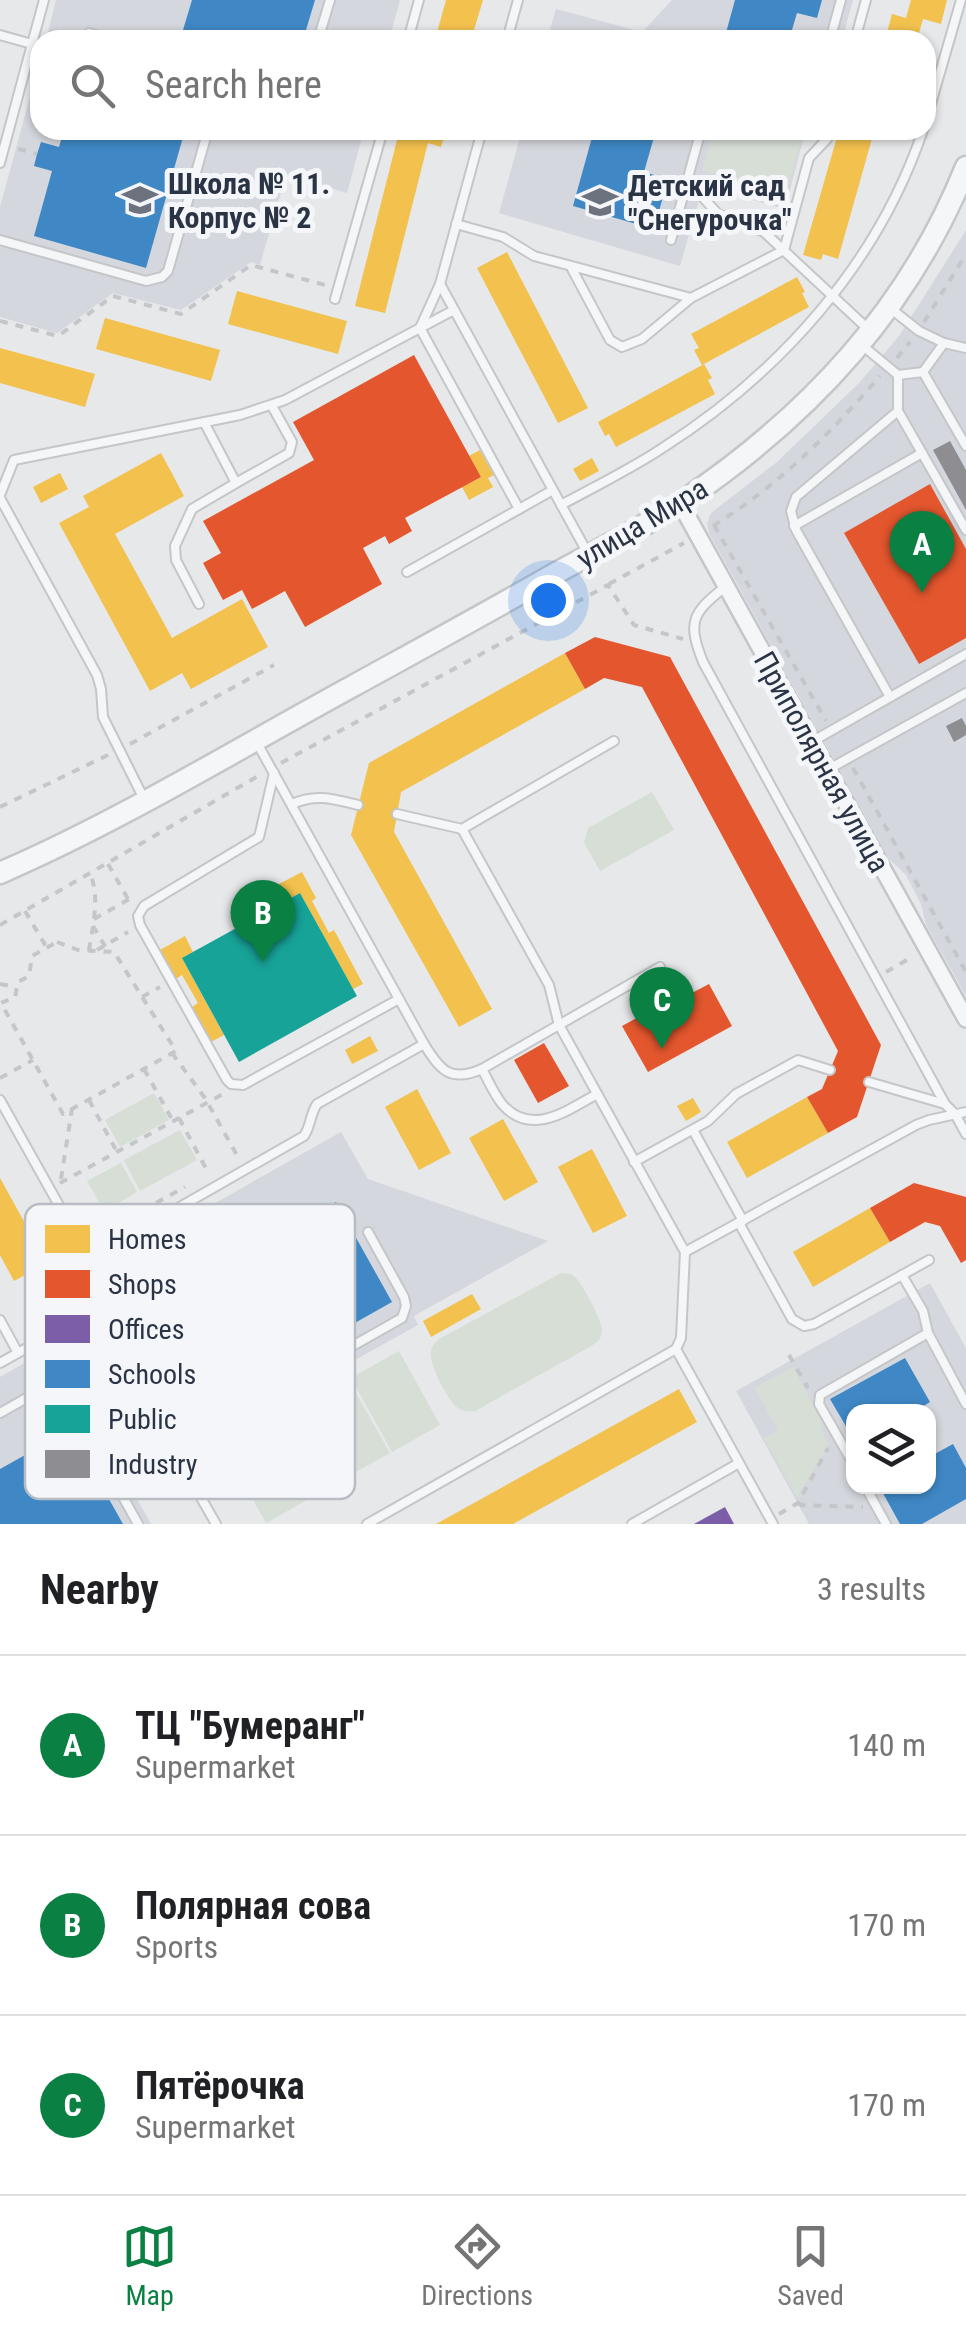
<!DOCTYPE html>
<html lang="en">
<head>
<meta charset="utf-8">
<style>
  body { margin:0; font-family:"Roboto Condensed",sans-serif; background:#f2f2f2; color:#202124 }
  .controls { position:absolute; right:30px; bottom:30px; display:grid; overflow:hidden; border-radius:20px; box-shadow:0 2px 8px #0004 }
  .controls button { width:90px; height:90px; display:grid; place-items:center; padding:0; border:0; border-bottom:2px solid #e0e0e0; background:#fff; color:#202124; font:50px sans-serif }
  .you { position:absolute; left:548px; top:600px; width:35px; height:35px; margin:-25px; border:8px solid #fff; border-radius:50%; background:#1a73e8; box-shadow:0 0 0 15px #1a73e833 }
  .badge { display:grid; place-items:center; width:65px; height:65px; border-radius:50%; background:#0b8043; color:#fff; font-size:32px; font-weight:700 }
  .pin { position:absolute; translate:-50% -82px; filter:drop-shadow(0 2px 5px #0008) }
  .pin::after { content:''; position:absolute; top:52px; width:35px; height:30px; background:inherit; clip-path:polygon(0 0,100% 0,50% 100%) }
  .list { margin:0; padding:0; list-style:none }
  h2 { display:flex; justify-content:space-between; align-items:center; height:130px; margin:0; padding:0 40px; font-size:42px }
  h2 small { font-size:32px; font-weight:400; color:#757577 }
  .list li { display:grid; grid-template-columns:65px 1fr auto; gap:30px; align-items:center; box-sizing:border-box; height:180px; padding:0 40px; border-top:2px solid #e0e0e0 }
  .list b { display:block; font-size:38px; white-space:nowrap }
  .list p { margin:0; font-size:32px; white-space:nowrap; color:#757577 }
  .list em { font-size:32px; font-style:normal; color:#757577 }
  .icon { flex:none; width:55px; height:55px; fill:none; stroke:currentColor; stroke-width:2; stroke-linecap:round; stroke-linejoin:round }
  .map { position:relative; flex:none; width:966px; height:1524px; overflow:hidden }
  .search { position:absolute; background:#fff; box-shadow:0 2px 8px #0004; left:30px; right:30px; top:30px; height:110px; display:flex; align-items:center; gap:25px; box-sizing:border-box; padding:0 35px; border-radius:30px; color:#757577; font-size:38px }
  .sheet { height:670px; background:#fff }
  nav { display:flex; justify-content:space-around; align-items:center; box-sizing:border-box; height:140px; border-top:2px solid #e0e0e0; background:#fff; font-size:28px; color:#757577 }
  nav a { display:grid; justify-items:center; gap:5px }
  nav .on { color:#0b8043 }
  .map>svg:first-child { display:block }
</style>
</head>
<body>
<div class="map">
<svg width="966" height="1524" viewBox="0 0 966 1524">
  <rect width="100%" height="100%" fill="#e6e8ea"/>
  <g fill="#d4d7dd" fill-rule="evenodd">
    <path d="M56,0H400L389,40H46Z"/>
    <path d="M672,0H853L842,40H547L556,9L642,32Z"/>
    <path d="M40,60V130H364L347,193L286,175L260,265L251,262L181,310L113,293L57,333L0,317V207Z"/>
    <path d="M522,130H817L815,138L804,136L785,209L703,186L680,266L499,213Z"/>
    <path d="M966,230V996L926,925L921,904L906,875L889,859L709,533L707,524L710,515L716,509L777,462L859,383L899,336Z"/>
    <path d="M341,1132L368,1179L548,1241L414,1316L418,1325L231,1429L130,1251Z"/>
    <path d="M930,1283L966,1348V1524H809L736,1391ZM854,1412H928V1486H854Z"/>
    <path d="M53,1347L151,1524H0V1377Z"/>
  </g>
  <g fill="#d6ded6">
    <path d="M713,130H786L803,135L786,194L702,171Z"/>
    <path d="M652,792L674,830L600,871L584,842L588,828Z"/>
    <path d="M154,1093L169,1120L120,1147L105,1120Z"/>
    <path d="M180,1130L197,1160L140,1191L124,1160Z"/>
    <path d="M121,1163L137,1192L104,1211L87,1181Z"/>
    <path d="M561,1273C568,1274 571,1273 576,1278C583,1286 603,1322 602,1331C601,1339 599,1340 593,1345L475,1411C466,1412 459,1411 453,1403C445,1395 429,1363 431,1352C432,1345 434,1344 439,1339Z"/>
    <path d="M399,1351L440,1425L392,1452L351,1378Z"/>
    <path d="M793,1367L824,1426L820,1428L829,1444L797,1498L764,1438L778,1430L754,1388Z"/>
    <path d="M348,1379L390,1453L347,1477L306,1403Z"/>
    <path d="M304,1403L346,1478L266,1523L224,1448Z"/>
  </g>
  <g fill="#f2c14e">
    <path d="M446,0H483L471,40H435Z"/>
    <path d="M911,0H947L941,24L923,19L917,40H885L892,14L906,18Z"/>
    <path d="M409,130H446L441,147L428,143L385,313L355,306L398,136L407,139Z"/>
    <path d="M839,130L858,135L859,130H892L889,139L873,135L838,259L823,254L821,260L803,255Z"/>
    <path d="M507,252L588,408L558,423L477,268Z"/>
    <path d="M797,277L805,292L802,293L809,307L702,365L694,350L699,348L691,334Z"/>
    <path d="M237,291L347,321L338,354L228,324Z"/>
    <path d="M105,318L220,350L211,381L96,349Z"/>
    <path d="M0,348L95,374L85,407L0,383Z"/>
    <path d="M704,364L712,378L708,380L715,394L616,447L609,434L605,436L598,422Z"/>
    <path d="M480,450L494,475L488,478L493,487L469,500L462,487L481,477L469,456Z"/>
    <path d="M161,453L184,496L115,534L172,638L242,599L268,647L191,689L182,673L150,691L59,523L89,507L83,496Z"/>
    <path d="M592,458L599,471L580,481L573,469Z"/>
    <path d="M60,473L68,489L41,503L33,487Z"/>
    <path d="M565,653L585,689L401,792L394,832L492,1009L459,1027L351,835L369,763Z"/>
    <path d="M302,872L316,898L312,901L329,933L334,930L363,984L353,989L300,893L286,901L277,885Z"/>
    <path d="M185,936L193,952L182,958L224,1035L211,1042L192,1007L198,1003L182,975L176,979L160,950Z"/>
    <path d="M370,1036L378,1051L352,1064L345,1050Z"/>
    <path d="M417,1089L451,1153L419,1170L385,1107Z"/>
    <path d="M807,1097L828,1133L747,1178L727,1142Z"/>
    <path d="M693,1098L701,1112L686,1121L677,1106Z"/>
    <path d="M503,1119L538,1182L504,1201L469,1138Z"/>
    <path d="M592,1149L627,1216L593,1233L558,1167Z"/>
    <path d="M0,1178L47,1263L14,1281L0,1255Z"/>
    <path d="M870,1208L890,1242L813,1287L793,1252Z"/>
    <path d="M472,1294L481,1309L431,1337L423,1321Z"/>
    <path d="M679,1389L697,1422L513,1524H436Z"/>
  </g>
  <g fill="#e4572e">
    <path d="M414,355L481,477L405,518L412,531L389,544L385,536L363,548L382,584L305,627L285,591L252,609L242,590L223,600L203,563L221,553L203,521L314,460L293,422Z"/>
    <path d="M930,484L966,549V638L919,664L844,533Z"/>
    <path d="M595,637L670,657L881,1045L857,1117L828,1133L807,1097L822,1089L838,1051L642,687L604,678L585,689L565,653Z"/>
    <path d="M709,984L732,1026L648,1072L622,1026L688,990L690,994Z"/>
    <path d="M544,1043L569,1086L538,1103L514,1060Z"/>
    <path d="M914,1183L966,1197V1260L961,1263L940,1226L925,1222L890,1242L870,1208Z"/>
  </g>
  <path fill="#7b5ea7" d="M725,1507L734,1524H694Z"/>
  <g fill="#3f88c5">
    <path d="M192,0H315L303,40H180Z"/>
    <path d="M735,0H822L817,18L797,13L789,40H724Z"/>
    <path d="M64,130H185L146,268L34,236L52,171L34,166L37,154L41,142L59,147Z"/>
    <path d="M594,130H656L644,172L668,179L654,229L573,206Z"/>
    <path d="M336,1202L392,1302L234,1391L226,1377L222,1380L233,1399L212,1411L202,1391L198,1393L191,1381L220,1365L178,1291L232,1260L228,1253L224,1255L211,1233L234,1220L247,1243L242,1245L246,1252Z"/>
    <path d="M905,1358L930,1402L914,1412H854V1440L830,1399Z"/>
    <path d="M70,1430L123,1524H0V1469Z"/>
    <path d="M953,1444L966,1468V1499L922,1524H900L879,1486H928V1451L931,1456Z"/>
  </g>
  <path fill="#17a398" d="M300,893L357,996L239,1062L182,958Z"/>
  <g fill="#8d8d92">
    <path d="M950,441L966,470V510L933,450Z"/>
    <path d="M962,718L966,726V735L954,742L946,726Z"/>
  </g>
  <g fill="none" stroke-linecap="round" stroke-linejoin="round">
    <defs>
      <g id="service">
        <path d="M89,33L113,40"/>
        <path d="M0,35L32,44L44,0"/>
        <path d="M318,40L330,0"/>
        <path d="M408,40L419,0"/>
        <path d="M507,40L518,0"/>
        <path d="M830,40L841,0"/>
        <path d="M855,40L866,0"/>
        <path d="M926,121L961,0"/>
        <path d="M0,163L32,44"/>
        <path d="M687,180L718,214L764,232L868,329"/>
        <path d="M456,224L503,237L534,256L691,298L784,250L809,158L827,139L831,130"/>
        <path d="M0,240L146,281L162,277L168,271L208,130"/>
        <path d="M671,240L701,130"/>
        <path d="M572,269L610,340L622,347L642,339L691,298"/>
        <path d="M440,284L587,552"/>
        <path d="M335,299L383,130"/>
        <path d="M890,308L919,331L944,343L923,372L898,375V411L966,530"/>
        <path d="M454,310L420,328L519,509"/>
        <path d="M944,343L966,348"/>
        <path d="M863,346L898,375"/>
        <path d="M923,372L966,446"/>
        <path d="M236,483L289,453L292,442L272,406"/>
        <path d="M0,495L14,460L240,415L285,400L420,328L440,284L482,130"/>
        <path d="M0,498L97,675L101,689L103,717L145,801"/>
        <path d="M561,505C594,487 629,470 661,449C779,374 878,264 923,130"/>
        <path d="M794,526L922,453"/>
        <path d="M407,572L553,490"/>
        <path d="M725,587C692,613 687,622 703,662L945,1104L955,1114L966,1134"/>
        <path d="M199,604L176,560L175,546L192,509L236,483L204,422"/>
        <path d="M890,697L796,530L791,511L796,497L898,411"/>
        <path d="M813,741L966,654"/>
        <path d="M257,743L424,1044C440,1070 450,1083 482,1069L660,967"/>
        <path d="M827,770L966,693"/>
        <path d="M274,773L259,837L144,906L138,916L140,925L227,1080L231,1084L243,1085L399,999"/>
        <path d="M292,804C316,793 334,799 358,805"/>
        <path d="M397,814L462,829L614,741"/>
        <path d="M462,829L549,985L559,1025L685,1252L681,1338L676,1349"/>
        <path d="M482,1069C488,1080 494,1094 502,1104C531,1138 568,1110 597,1094"/>
        <path d="M869,1082L945,1104"/>
        <path d="M0,1100L112,1300"/>
        <path d="M693,1130L743,1221"/>
        <path d="M634,1162L708,1121L736,1094L798,1060L830,1070"/>
        <path d="M739,1223L792,1319L804,1326L814,1324L929,1260"/>
        <path d="M100,1252L144,1332"/>
        <path d="M685,1252L916,1125L929,1120L966,1112"/>
        <path d="M89,1259L304,1136C311,1126 310,1114 317,1104L424,1044"/>
        <path d="M902,1275L923,1311L928,1333L966,1404"/>
        <path d="M0,1320L18,1353"/>
        <path d="M0,1363L123,1294"/>
        <path d="M59,1380L90,1436"/>
        <path d="M0,1413L166,1319L171,1308C165,1298 157,1290 164,1279L212,1251"/>
        <path d="M172,1447L216,1524"/>
        <path d="M98,1452L138,1524"/>
        <path d="M854,1465L819,1404L820,1395L928,1333"/>
        <path d="M114,1481L402,1318L406,1306L404,1297L368,1232"/>
        <path d="M865,1486L886,1524"/>
        <path d="M367,1524L676,1349L773,1524"/>
        <path d="M632,1524L739,1463"/>
      </g>
      <path id="minor" d="M680,503L966,1019"/>
      <path id="tertiary" d="M0,873C122,820 237,749 353,686C422,648 490,611 558,572C600,549 643,528 683,501C809,416 909,309 966,167"/>
    </defs>
    <use href="#service" stroke="#c4c6c8" stroke-width="12"/>
    <use href="#minor" stroke="#c4c6c8" stroke-width="20"/>
    <use href="#tertiary" stroke="#c4c6c8" stroke-width="25"/>
    <g stroke="#c5c6ca" stroke-width="4" stroke-dasharray="8 8" stroke-linecap="butt">
      <path d="M18,149L37,154"/>
      <path d="M0,321L58,336L113,296L181,314L251,265L325,285"/>
      <path d="M924,322L966,254"/>
      <path d="M897,358L910,342"/>
      <path d="M714,525L826,721"/>
      <path d="M713,526C780,484 829,435 880,376"/>
      <path d="M609,584L684,543"/>
      <path d="M130,744L274,665"/>
      <path d="M281,763L608,585L634,625L683,639"/>
      <path d="M853,768L966,972"/>
      <path d="M0,807L108,755"/>
      <path d="M108,864L128,899"/>
      <path d="M25,911L47,948"/>
      <path d="M94,919L133,897"/>
      <path d="M0,925L260,775"/>
      <path d="M93,926L106,948"/>
      <path d="M57,942L78,950L114,952L176,1051L63,1114L1,1003L15,997L18,982L29,976L32,956Z"/>
      <path d="M89,950C93,926 100,897 90,873"/>
      <path d="M97,950L128,932"/>
      <path d="M886,972L912,957"/>
      <path d="M0,984L15,987"/>
      <path d="M142,997L160,987"/>
      <path d="M172,1053L205,1098L239,1159"/>
      <path d="M144,1069L173,1121"/>
      <path d="M0,1078L33,1060"/>
      <path d="M89,1100L117,1152"/>
      <path d="M179,1118L209,1174"/>
      <path d="M61,1179L72,1109"/>
      <path d="M60,1183L223,1094"/>
      <path d="M212,1205L223,1226"/>
      <path d="M114,1226L185,1187"/>
      <path d="M789,1355L808,1388"/>
      <path d="M798,1503L801,1505L863,1507"/>
      <path d="M779,1514L798,1503L828,1448"/>
    </g>
    <use href="#service" stroke="#f5f6f7" stroke-width="8"/>
    <use href="#minor" stroke="#f5f6f7" stroke-width="15"/>
    <use href="#tertiary" stroke="#f5f6f7" stroke-width="20"/>
  </g>
  <defs>
    <symbol id="school-bare" viewBox="-9 -9 18 18"><path d="M0-5L7-2L0 1L-7-2ZM-4 1L0 2.5L4 1V4Q0 6-4 4Z" fill="#6c737f" stroke="#f4f6f9" stroke-width="2.5" paint-order="stroke"/></symbol>
  </defs>
  <g fill-rule="evenodd">
    <use href="#school-bare" x="115" y="175" width="50" height="50"/>
    <use href="#school-bare" x="575" y="177" width="50" height="50"/>
  </g>
  <g text-anchor="middle" dominant-baseline="central" stroke-width="10" stroke-linejoin="round" paint-order="stroke">
    <g font-size="30" font-weight="bold" fill="#2b3445" stroke="#f4f6f9" text-anchor="start">
      <text x="168" y="183">Школа № 11.<tspan x="168" dy="34">Корпус № 2</tspan></text>
      <text x="628" y="185">Детский сад<tspan x="628" dy="34">"Снегурочка"</tspan></text>
    </g>
    <g font-size="30" fill="#2b3445" stroke="#f4f6f9">
      <text transform="translate(642 523) rotate(-31)">улица Мира</text>
      <text transform="translate(822 762) rotate(61)">Приполярная улица</text>
    </g>
  </g>
  <rect x="25" y="1204" width="330" height="295" rx="15" fill="#f4f6f9" stroke="#b8bcc3" stroke-width="2.5"/>
  <rect x="45" y="1225" width="45" height="28" fill="#f2c14e"/>
  <rect x="45" y="1270" width="45" height="28" fill="#e4572e"/>
  <rect x="45" y="1315" width="45" height="28" fill="#7b5ea7"/>
  <rect x="45" y="1360" width="45" height="28" fill="#3f88c5"/>
  <rect x="45" y="1405" width="45" height="28" fill="#17a398"/>
  <rect x="45" y="1450" width="45" height="28" fill="#8d8d92"/>
  <g font-size="28" fill="#2b3445">
    <text x="108" y="1249">Homes</text>
    <text x="108" y="1294">Shops</text>
    <text x="108" y="1339">Offices</text>
    <text x="108" y="1384">Schools</text>
    <text x="108" y="1429">Public</text>
    <text x="108" y="1474">Industry</text>
  </g>
</svg>
<div class="controls">
<button><svg class="icon" aria-label="layers" viewBox="0 0 24 24"><path d="M12 4l9 5-9 5-9-5zM3 14l9 5 9-5"/></svg></button>
</div>
<div class="you"></div>
<div class="pin badge" style="left:922px;top:593px">A</div>
<div class="pin badge" style="left:263px;top:962px">B</div>
<div class="pin badge" style="left:662px;top:1049px">C</div>
<div class="search"><svg class="icon" aria-label="search" viewBox="0 0 24 24"><circle cx="10" cy="10" r="6"/><path d="M15 15l6 6"/></svg>Search here</div>
</div>
<section class="sheet">
<h2>Nearby<small>3 results</small></h2>
<ul class="list">
<li><span class="badge">A</span><div><b>ТЦ &quot;Бумеранг&quot;</b><p>Supermarket</p></div><em>140 m</em></li>
<li><span class="badge">B</span><div><b>Полярная сова</b><p>Sports</p></div><em>170 m</em></li>
<li><span class="badge">C</span><div><b>Пятёрочка</b><p>Supermarket</p></div><em>170 m</em></li>
</ul>
</section>
<nav>
<a class="on"><svg class="icon" aria-label="map" viewBox="0 0 24 24"><path d="M3 6l6-2 6 2 6-2v14l-6 2-6-2-6 2zM9 4v14M15 6v14"/></svg>Map</a>
<a><svg class="icon" aria-label="directions" viewBox="0 0 24 24"><path d="M12 3l9 9-9 9-9-9zM9 14v-3h6M13 9l2 2-2 2"/></svg>Directions</a>
<a><svg class="icon" aria-label="saved" viewBox="0 0 24 24"><path d="M7 4h10v16l-5-4-5 4z"/></svg>Saved</a>
</nav>
</body>
</html>
